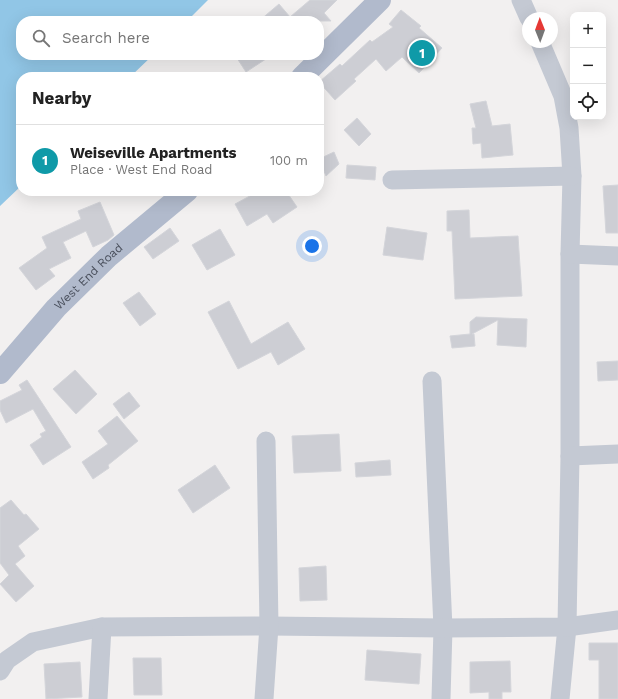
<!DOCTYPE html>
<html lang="en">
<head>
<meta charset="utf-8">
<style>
  body { margin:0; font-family:"Work Sans",sans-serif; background:#f6f6f6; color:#222 }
  .controls { position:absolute; right:12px; top:12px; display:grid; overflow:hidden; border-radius:8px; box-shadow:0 4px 16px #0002 }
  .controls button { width:36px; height:36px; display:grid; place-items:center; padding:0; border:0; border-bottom:1px solid #e0e0e0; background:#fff; color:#222; font:20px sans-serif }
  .compass { position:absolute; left:522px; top:12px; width:36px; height:36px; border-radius:50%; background:#fff; box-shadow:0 4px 16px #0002; rotate:359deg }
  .you { position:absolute; left:312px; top:246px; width:14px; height:14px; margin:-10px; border:3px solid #fff; border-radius:50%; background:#1a73e8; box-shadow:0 0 0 6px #1a73e833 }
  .badge { display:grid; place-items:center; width:26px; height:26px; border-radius:50%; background:#ea580c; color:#fff; font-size:13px; font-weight:700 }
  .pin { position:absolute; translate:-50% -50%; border:2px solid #fff; box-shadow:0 1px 4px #0006 }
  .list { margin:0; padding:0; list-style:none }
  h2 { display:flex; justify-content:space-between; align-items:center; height:52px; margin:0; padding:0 16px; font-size:17px }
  h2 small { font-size:13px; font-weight:400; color:#767676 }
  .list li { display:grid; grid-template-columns:26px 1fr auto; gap:12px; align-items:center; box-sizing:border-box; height:72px; padding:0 16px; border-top:1px solid #e0e0e0 }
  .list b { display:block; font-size:15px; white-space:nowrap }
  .list p { margin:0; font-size:13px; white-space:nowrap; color:#767676 }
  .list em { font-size:13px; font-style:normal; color:#767676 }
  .icon { flex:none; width:22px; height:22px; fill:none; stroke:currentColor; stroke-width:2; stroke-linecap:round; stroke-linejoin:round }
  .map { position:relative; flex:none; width:618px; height:699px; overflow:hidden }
  .search { position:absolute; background:#fff; box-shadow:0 4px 16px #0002; left:16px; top:16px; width:308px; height:44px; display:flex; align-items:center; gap:10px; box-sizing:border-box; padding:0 14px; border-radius:16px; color:#767676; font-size:15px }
  .panel { position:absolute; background:#fff; box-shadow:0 4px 16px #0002; left:16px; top:72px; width:308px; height:124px; border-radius:16px }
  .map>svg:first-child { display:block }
</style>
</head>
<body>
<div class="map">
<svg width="618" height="699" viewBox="0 0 618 699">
  <rect width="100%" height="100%" fill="#f2f0f0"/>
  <path fill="#91c6e6" d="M0,0H208L187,21H21V55H153L130,77H21V186L0,206Z"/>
  <g fill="#cdced4" stroke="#d4d5da">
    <path d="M310,0H337L324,13L331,21H259L279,4L290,17Z"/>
    <path d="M401,10L421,26L419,28L442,48L419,73L402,57L386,71L376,59L354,79L356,81L335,100L319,82L340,64L342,66L370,40L372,42L393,27L389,24Z"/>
    <path d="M235,55H272L246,72Z"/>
    <path d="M486,101L492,126L510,124L513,155L482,158L481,143L473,144L472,128H476L470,104Z"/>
    <path d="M357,118L371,134L359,146L344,130Z"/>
    <path d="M334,152L339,164L326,176L319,159Z"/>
    <path d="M347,165L376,167L375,180L346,178Z"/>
    <path d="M618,185V233H606L603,186Z"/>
    <path d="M259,191H286L297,207L273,223L267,214L247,226L235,204Z"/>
    <path d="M100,202L114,235L108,240L93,247L86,231L63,242L71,258L49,269L55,276L36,290L19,268L47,248L42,237L81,219L78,211Z"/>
    <path d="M469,210L470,238L518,236L522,296L455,299L452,231H447V211Z"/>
    <path d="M387,227L427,233L423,260L383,255Z"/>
    <path d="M170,228L179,241L153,259L144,247Z"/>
    <path d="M220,229L235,255L207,270L192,245Z"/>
    <path d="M139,292L156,314L140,326L123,303Z"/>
    <path d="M229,301L251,344L288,322L305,349L278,365L271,352L238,369L208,312Z"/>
    <path d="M476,317L527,319L526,347L497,345L498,320L472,334H474L475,346L452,348L450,336L470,334V322Z"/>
    <path d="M618,361V380L598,381L597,362Z"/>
    <path d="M75,370L97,394L76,414L53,389Z"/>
    <path d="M27,380L71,447L43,465L30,445L42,437L40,434L46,431L33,409L6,423L0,410V401L22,390L19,385Z"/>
    <path d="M129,392L140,406L124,419L113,404Z"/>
    <path d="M117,416L138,441L108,465L109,468L93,479L82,462L108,444L98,431Z"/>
    <path d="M339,434L341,471L294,473L292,436Z"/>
    <path d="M390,460L391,475L356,477L355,463Z"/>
    <path d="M215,465L230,488L193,513L178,490Z"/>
    <path d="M11,500L24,515L26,514L39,529L18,546L25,556L15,564L34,586L16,602L0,584L9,575L0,563V508Z"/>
    <path d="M326,566L327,600L300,601L299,568Z"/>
    <path d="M589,643H618V699H599V660H589Z"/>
    <path d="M367,650L421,654L419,684L365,680Z"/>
    <path d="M133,658H161L162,695H134Z"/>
    <path d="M510,661L511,692H502V699H489V692L470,693V662Z"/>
    <path d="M80,662L82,697L46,699L44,664Z"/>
  </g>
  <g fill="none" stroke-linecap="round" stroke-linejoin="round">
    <g stroke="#c4c9d3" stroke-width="19">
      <path d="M521,0L529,18"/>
      <path d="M540,42L563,96L569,128L572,176L570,254V456L567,627L560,699"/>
      <path d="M392,180L572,176"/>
      <path d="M570,254L618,256"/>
      <path d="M432,381L443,628L441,699"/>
      <path d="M570,456L618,454"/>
      <path d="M0,671L7,660L33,642L102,627L269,626L443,628L567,627L618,620"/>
      <path d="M98,699L102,627"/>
      <path d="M264,699L269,626L266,441"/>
    </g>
    <g stroke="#b1bacc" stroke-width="22">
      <path d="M302,77L380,0"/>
      <path id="s1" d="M0,373L56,308L109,256L187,191"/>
    </g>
  </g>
  <g text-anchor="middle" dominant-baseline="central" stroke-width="3.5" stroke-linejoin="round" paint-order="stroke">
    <g font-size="12" fill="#494f5c" stroke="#fff">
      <text stroke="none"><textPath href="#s1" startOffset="131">West End Road</textPath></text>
    </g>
  </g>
</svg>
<div class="controls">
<button>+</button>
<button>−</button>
<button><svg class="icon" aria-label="locate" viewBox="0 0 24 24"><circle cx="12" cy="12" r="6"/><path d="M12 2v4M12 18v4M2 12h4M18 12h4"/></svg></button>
</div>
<svg class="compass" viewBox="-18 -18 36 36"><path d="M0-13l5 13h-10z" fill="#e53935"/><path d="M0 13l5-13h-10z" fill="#767676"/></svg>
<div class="you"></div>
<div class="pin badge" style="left:422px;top:53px;background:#0f9aa8">1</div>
<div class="search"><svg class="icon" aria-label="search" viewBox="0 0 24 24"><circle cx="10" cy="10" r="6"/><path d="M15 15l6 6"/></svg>Search here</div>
<section class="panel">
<h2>Nearby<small></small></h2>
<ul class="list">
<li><span class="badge" style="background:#0f9aa8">1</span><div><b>Weiseville Apartments</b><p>Place · West End Road</p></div><em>100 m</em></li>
</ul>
</section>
</div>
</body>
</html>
